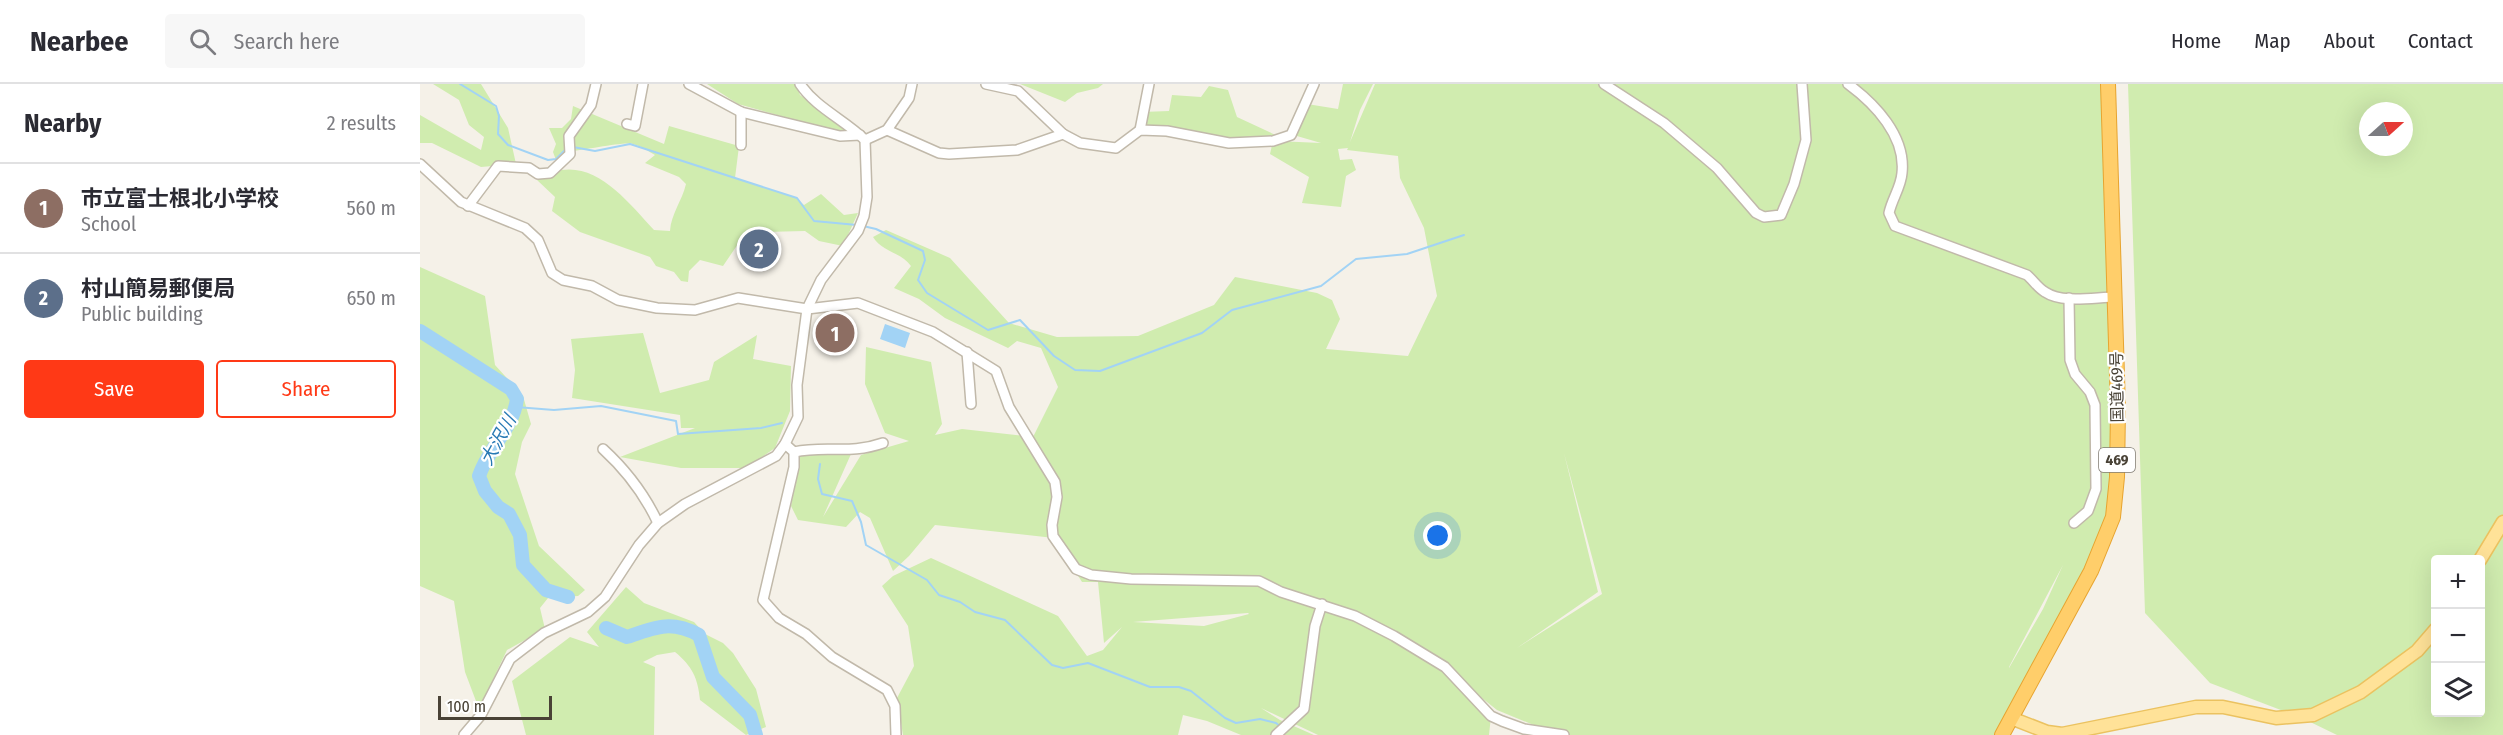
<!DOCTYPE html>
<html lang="en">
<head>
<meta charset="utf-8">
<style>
  body { margin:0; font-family:"Fira Sans Condensed","Noto Sans JP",sans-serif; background:#f7f7f7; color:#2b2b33 }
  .controls { position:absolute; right:18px; bottom:18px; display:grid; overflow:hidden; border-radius:6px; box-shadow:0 6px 24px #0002 }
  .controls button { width:54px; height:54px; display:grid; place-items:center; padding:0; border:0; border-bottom:2px solid #e1e1e2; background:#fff; color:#2b2b33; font:30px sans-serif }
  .compass { position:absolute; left:1939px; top:18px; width:54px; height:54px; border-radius:50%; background:#fff; box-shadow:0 6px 24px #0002; rotate:69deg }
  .scale { position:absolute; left:18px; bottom:15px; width:114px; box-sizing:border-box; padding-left:6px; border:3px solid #494236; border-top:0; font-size:16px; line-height:21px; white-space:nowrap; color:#494236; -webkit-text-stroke:4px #fff; paint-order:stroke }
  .you { position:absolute; left:1018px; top:452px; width:21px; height:21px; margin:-15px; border:4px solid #fff; border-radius:50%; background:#1a73e8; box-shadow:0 0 0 9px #1a73e833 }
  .badge { display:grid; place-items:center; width:39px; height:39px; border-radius:50%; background:#ff3916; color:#fff; font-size:20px; font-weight:700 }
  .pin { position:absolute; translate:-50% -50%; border:3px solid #fff; box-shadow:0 2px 6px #0006 }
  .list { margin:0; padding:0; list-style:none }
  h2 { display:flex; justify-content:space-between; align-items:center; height:78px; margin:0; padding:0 24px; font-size:26px }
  h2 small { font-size:20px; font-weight:400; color:#7c7c81 }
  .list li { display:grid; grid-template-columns:39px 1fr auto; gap:18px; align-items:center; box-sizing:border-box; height:90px; padding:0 24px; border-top:2px solid #e1e1e2 }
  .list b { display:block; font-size:22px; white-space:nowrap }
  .list p { margin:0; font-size:20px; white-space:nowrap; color:#7c7c81 }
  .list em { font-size:20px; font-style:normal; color:#7c7c81 }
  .actions { display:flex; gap:12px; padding:18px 24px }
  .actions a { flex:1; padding:14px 0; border:2px solid #ff3916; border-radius:6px; text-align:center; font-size:21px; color:#ff3916 }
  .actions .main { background:#ff3916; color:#fff }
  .icon { flex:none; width:33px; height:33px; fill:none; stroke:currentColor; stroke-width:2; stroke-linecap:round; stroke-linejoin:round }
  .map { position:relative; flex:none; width:2083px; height:651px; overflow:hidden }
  header { display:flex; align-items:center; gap:36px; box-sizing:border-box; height:84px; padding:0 30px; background:#fff; border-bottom:2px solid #e1e1e2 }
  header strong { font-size:28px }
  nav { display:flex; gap:33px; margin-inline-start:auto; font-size:21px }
  .search { width:420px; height:54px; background:#f7f7f7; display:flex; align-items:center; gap:15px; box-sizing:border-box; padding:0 21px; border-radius:6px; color:#7c7c81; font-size:22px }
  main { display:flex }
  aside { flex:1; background:#fff }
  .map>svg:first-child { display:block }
</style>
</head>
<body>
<header>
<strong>Nearbee</strong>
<div class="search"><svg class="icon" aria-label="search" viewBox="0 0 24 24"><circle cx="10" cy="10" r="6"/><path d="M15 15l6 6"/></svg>Search here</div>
<nav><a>Home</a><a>Map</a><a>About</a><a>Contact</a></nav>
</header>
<main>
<aside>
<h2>Nearby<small>2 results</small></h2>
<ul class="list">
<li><span class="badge" style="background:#8d6e63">1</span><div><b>市立富士根北小学校</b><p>School</p></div><em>560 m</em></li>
<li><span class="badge" style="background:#5c6f8a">2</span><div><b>村山簡易郵便局</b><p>Public building</p></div><em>650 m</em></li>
</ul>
<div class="actions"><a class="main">Save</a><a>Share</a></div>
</aside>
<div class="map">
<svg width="2083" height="651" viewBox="0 0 2083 651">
  <rect width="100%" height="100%" fill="#f5f1e8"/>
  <g fill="#d0ecaf" fill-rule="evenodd">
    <path d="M13,0H61L88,44L96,80L61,83L12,59H0V31L61,66L64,53L49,41L39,16Z"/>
    <path d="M287,0H376L380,11L429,46H411L318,20Z"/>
    <path d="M600,0H683L678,4L657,9L645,18Z"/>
    <path d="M923,0H953L940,26L930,58L955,0H1684L1697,397L1675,476L1574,651H1138L1077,626L1043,599L1071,632L1069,651H898L841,624L860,636L894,651H821L787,637L763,631L758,651H483L477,614L494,582L488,542L462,502L473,492L511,474L638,532L667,572L683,566L702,543L684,559L678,498H662L634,454L515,441L489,472L473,487L450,434L440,428L426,443L378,436L371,422L380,372L388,368L431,370L403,433L441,371L489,357L465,349L445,300L446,263L511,278L522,340L515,351L542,345L613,353L638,303L621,264L597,257L588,264L525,234L499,215L474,204L491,182C481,168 462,168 453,153L466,146L530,174L589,239L637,253L718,252L794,221L815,193L897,209L912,216L920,235L906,265L988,272L1017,212L1004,144L980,94L978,72L927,66L928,64L918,65L920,76L932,75L936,86L926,92L921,123L882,119L889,93L850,70L853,57L815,59L721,45L722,28L749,27L752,11L781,13L789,2L808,6L817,33L862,54L856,57L901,59L870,50L887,20L918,25ZM1144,369L1182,510L1097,564L1178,508ZM1643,481L1623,525L1589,584V583ZM829,530L784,542L713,538L828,529Z"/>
    <path d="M1708,0H2083V651H1917L1882,634L1790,599L1725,529ZM1948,27H1984V63H1948ZM2016,476H2060V628H2016Z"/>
    <path d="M153,22L244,60L249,42L319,62L315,94L376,114L384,121L401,110L424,131L438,129L423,162L399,157L385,147L344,148L320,157L303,182L280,176L269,187L268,198L261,197L254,188L236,182L230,173L160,148L132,127L135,113L117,96C166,64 203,112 234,146L250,147C251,130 262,117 266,100L259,93L225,79L235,71C228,67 221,62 213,60C206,57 164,66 152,67L144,77L136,76L133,68L136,60L129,44H142L151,35Z"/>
    <path d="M0,183L65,212L75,281L103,312L111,340L102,358L95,390L119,462L165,506L158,512L128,514L120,524L125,545L87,566L59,625L45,588L34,517L0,502Z"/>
    <path d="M223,249L240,309L289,296L294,278L337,251L333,275L371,282L370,327L355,364L326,384H261L200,373L275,344H261L260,331L152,314L155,286L151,255Z"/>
    <path d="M206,503L224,519L274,538L285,550L303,559L313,569L336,605L346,643L326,651L280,616C278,594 272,582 255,568L237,571L223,578L235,583L234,651H106L92,597L150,553L179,563L167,548Z"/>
  </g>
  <path fill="#a2d3f5" d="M465,240L490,249L485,264L460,255Z"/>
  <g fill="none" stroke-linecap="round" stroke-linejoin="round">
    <g stroke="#a2d3f5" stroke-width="2">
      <path d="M40,0L76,22L79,32L78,50L88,61L128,76L136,75L147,64"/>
      <path d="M153,63L175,67L210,60L377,114L394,137L437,141"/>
      <path d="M443,142L456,145L503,167L505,176L498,196L507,209L568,246L600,236L634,272L655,286L680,287L782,249L812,226L901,202L936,175L987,170L1044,151"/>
      <path d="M96,323L134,326L181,322L256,337L258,350L341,344L362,339"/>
      <path d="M400,380L398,395L402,410L432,417L441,438L446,461L507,496L519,511L540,518L555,528L585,536L632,581L643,584L668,579L730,603H759L771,607L805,634L816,639L840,635L856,639L861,643"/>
    </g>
    <g stroke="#a2d3f5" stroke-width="14">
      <path d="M0,247L91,305L97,315C93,345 68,364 59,392L65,407L78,423L89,430L100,451L103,481L126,506L148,513"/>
      <path d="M186,544L207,553C236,543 251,536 279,551L293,593L330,631L336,651"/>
    </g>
    <defs>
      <g id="minor">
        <path d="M269,0L321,28L420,52L440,51"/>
        <path d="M566,0L598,7L643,50"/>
        <path d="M1184,0L1244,39L1297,84L1336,129L1344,133L1361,131L1374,100L1386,56L1382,0"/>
        <path d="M1428,0C1455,20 1486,52 1482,89C1481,103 1472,115 1469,129L1475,142L1607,191C1613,196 1618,204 1625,208C1643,220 1675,213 1696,213"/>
        <path d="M207,40L215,42L223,0"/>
        <path d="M467,46L519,69L529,70L597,66L643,50L660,59L696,64L720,46L747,47L809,59L853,57L871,51L894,0"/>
        <path d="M720,46L729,0"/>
        <path d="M445,56L467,46L489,14L492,0"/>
        <path d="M321,61V28"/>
        <path d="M0,80L41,118L105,144L118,156L132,189L143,196L172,202L198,216L237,224L275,226L318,214L387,225L438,219L513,248L576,287L589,323L635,398L637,413L632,441L633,452L656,485L671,491L711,495L839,497L861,508L935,532L974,552L1025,583L1071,632L1082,637L1104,645L1144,651"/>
        <path d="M48,122L78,82L109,84L118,90L130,89L150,70L149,52L171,21L176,0"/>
        <path d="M1649,214L1650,276L1655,290L1670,308L1675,321L1676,405L1668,427L1654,439"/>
        <path d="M547,268L551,320"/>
        <path d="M365,360L374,368V383L343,516L359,534L386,550L412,573L467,606L475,622L476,651"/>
        <path d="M183,365C207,387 224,409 238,439"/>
        <path d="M374,368C407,361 429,371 463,359"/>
        <path d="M44,651L61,631L90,575L124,549L168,528L185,513L219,461L238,439L265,420L356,372L365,360L378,333L377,301L387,225L401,196L438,147L444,132L447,113L445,56C425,36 396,24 380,0"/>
        <path d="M856,651L884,625L895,542L902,520"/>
      </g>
      <g id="major">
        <path d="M2060,476L2083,438"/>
        <path d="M1591,634L1627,648L1642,650L1776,623H1803L1856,634L1893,631L1941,608L1997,567L2016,545"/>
      </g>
      <path id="highway" d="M1582,651L1671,487L1693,433L1697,393L1698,324L1688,0"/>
    </defs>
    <use href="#minor" stroke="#c1b9aa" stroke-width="12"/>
    <use href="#major" stroke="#ebc260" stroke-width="15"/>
    <use href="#highway" stroke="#e7a430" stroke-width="16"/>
    <use href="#minor" stroke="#fff" stroke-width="9"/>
    <use href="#major" stroke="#ffe298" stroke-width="12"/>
    <use href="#highway" stroke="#ffce6a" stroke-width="14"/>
  </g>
  <g text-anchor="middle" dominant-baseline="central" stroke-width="4.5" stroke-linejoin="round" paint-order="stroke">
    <rect fill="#fff" stroke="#807b72" stroke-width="1.5" x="1679" y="364" width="36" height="24" rx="4.5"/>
    <g font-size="15" font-weight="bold" fill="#494236">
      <text x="1697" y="376">469</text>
    </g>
    <g font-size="16" fill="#494236" stroke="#fff">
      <text transform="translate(1697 303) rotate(-91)">国道469号</text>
    </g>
    <g font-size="18" font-style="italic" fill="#2779b4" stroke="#fff">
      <text transform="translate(78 356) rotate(-61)">大沢川</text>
    </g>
  </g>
</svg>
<div class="controls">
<button>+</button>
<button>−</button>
<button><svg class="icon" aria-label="layers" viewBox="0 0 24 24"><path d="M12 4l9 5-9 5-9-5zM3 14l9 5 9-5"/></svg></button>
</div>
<svg class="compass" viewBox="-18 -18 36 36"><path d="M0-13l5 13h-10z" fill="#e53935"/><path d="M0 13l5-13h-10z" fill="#7c7c81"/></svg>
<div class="scale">100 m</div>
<div class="you"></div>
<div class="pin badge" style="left:415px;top:249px;background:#8d6e63">1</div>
<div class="pin badge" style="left:339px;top:165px;background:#5c6f8a">2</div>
</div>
</main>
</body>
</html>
